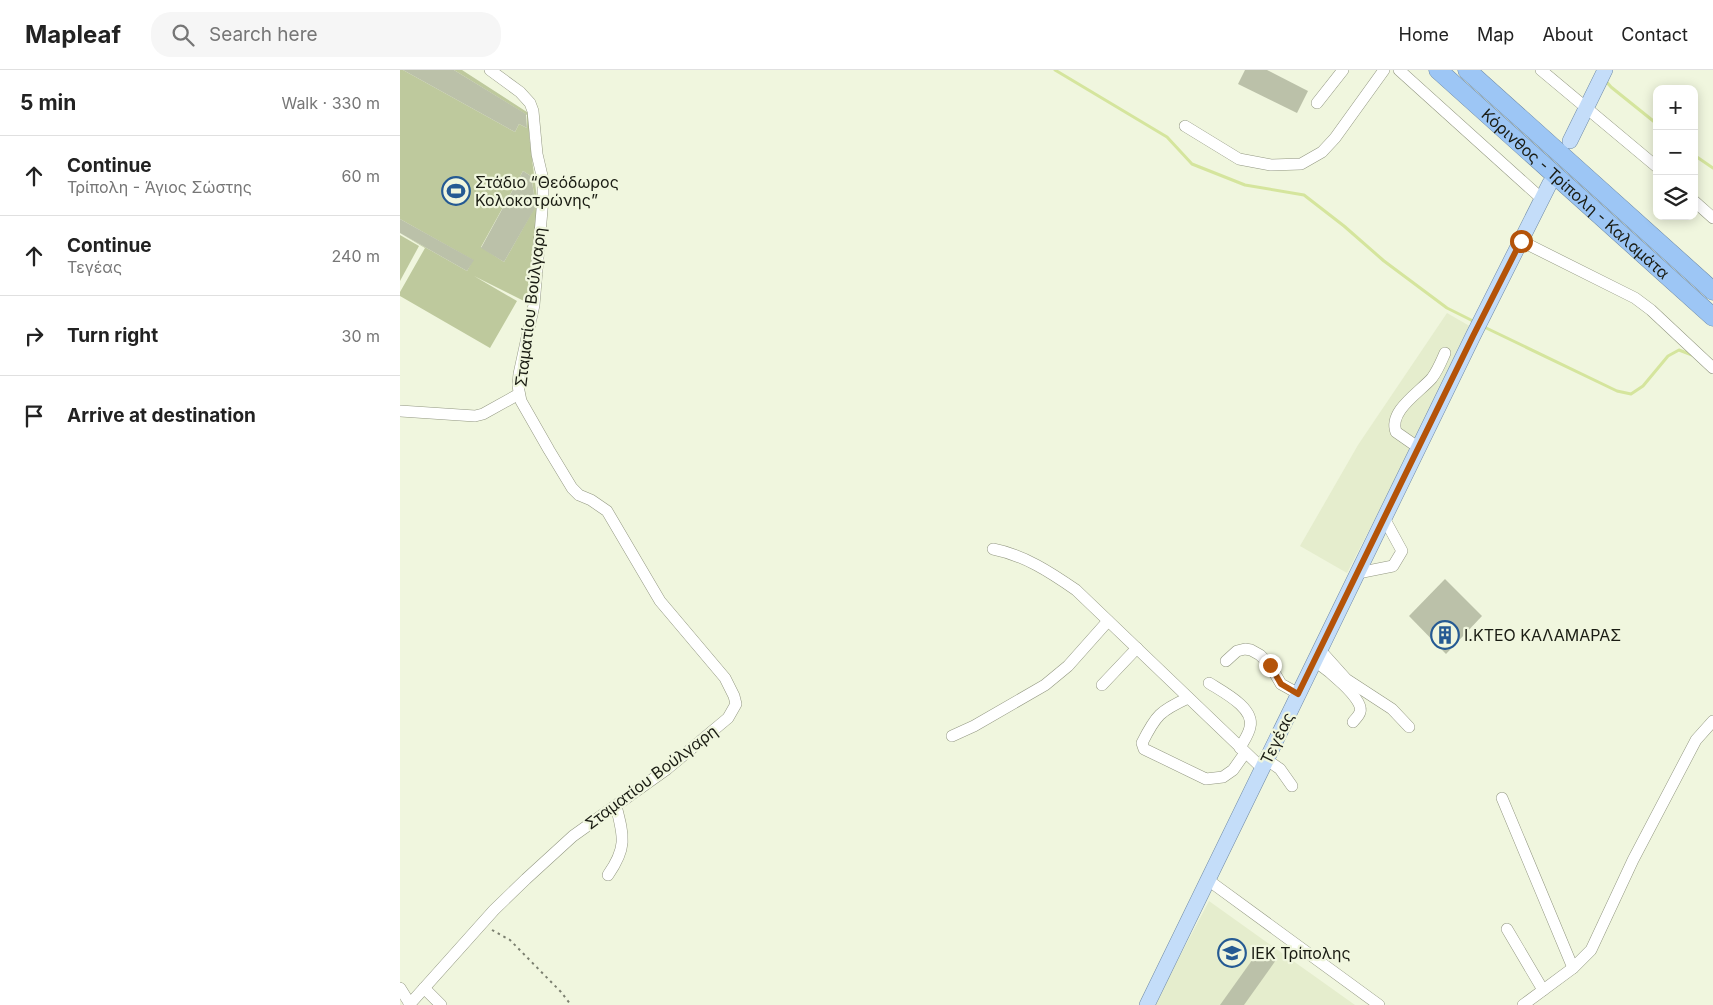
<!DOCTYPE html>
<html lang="en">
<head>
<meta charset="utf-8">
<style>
  body { margin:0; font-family:Inter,sans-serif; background:#f6f6f6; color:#222 }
  .controls { position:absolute; right:15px; top:15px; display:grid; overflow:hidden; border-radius:10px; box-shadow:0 2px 12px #0003 }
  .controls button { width:45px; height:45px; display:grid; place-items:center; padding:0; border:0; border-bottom:1px solid #e0e0e0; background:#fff; color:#222; font:25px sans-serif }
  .stop { position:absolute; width:15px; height:15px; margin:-11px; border:4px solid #b45309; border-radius:50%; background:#fff }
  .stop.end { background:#b45309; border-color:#fff; box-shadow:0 1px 5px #0008 }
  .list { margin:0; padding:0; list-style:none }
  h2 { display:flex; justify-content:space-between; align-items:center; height:65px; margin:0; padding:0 20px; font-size:21px }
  h2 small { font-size:16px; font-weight:400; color:#767676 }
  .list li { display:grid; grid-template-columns:32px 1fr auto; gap:15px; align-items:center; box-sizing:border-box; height:80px; padding:0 20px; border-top:1px solid #e0e0e0 }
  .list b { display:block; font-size:19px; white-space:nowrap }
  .list p { margin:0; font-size:16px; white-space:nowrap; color:#767676 }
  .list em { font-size:16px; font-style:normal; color:#767676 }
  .icon { flex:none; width:28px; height:28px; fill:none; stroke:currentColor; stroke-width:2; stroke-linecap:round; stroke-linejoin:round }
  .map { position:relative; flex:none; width:1313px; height:935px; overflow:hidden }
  header { display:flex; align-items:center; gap:30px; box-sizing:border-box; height:70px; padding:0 25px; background:#fff; border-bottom:1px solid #e0e0e0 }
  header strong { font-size:24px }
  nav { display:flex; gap:28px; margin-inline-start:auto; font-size:18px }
  .search { width:350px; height:45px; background:#f6f6f6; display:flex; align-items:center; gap:12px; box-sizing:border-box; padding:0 18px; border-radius:20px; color:#767676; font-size:19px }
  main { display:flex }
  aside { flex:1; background:#fff }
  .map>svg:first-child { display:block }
</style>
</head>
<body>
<header>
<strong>Mapleaf</strong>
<div class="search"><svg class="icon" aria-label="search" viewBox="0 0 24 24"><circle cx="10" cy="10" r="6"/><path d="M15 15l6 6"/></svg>Search here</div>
<nav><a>Home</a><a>Map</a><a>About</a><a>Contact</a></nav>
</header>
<main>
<aside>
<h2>5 min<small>Walk · 330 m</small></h2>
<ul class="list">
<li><svg class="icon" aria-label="ahead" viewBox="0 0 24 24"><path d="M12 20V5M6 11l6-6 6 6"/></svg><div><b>Continue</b><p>Τρίπολη - Άγιος Σώστης</p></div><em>60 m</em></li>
<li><svg class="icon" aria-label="ahead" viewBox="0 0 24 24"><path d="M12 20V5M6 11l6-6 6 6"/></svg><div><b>Continue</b><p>Τεγέας</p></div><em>240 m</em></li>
<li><svg class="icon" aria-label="right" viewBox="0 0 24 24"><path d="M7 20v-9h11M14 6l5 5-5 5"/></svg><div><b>Turn right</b></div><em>30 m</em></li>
<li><svg class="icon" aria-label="arrive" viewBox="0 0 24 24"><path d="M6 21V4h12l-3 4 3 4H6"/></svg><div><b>Arrive at destination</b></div></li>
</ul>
</aside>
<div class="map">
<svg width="1313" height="935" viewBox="0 0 1313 935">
  <rect width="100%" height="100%" fill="#f0f6de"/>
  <g fill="#e5edcd">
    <path d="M1047,243L1073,258L947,503L900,476L958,375Z"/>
    <path d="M809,831L955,935H754Z"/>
  </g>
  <g fill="#bec99d" fill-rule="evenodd">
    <path d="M0,0H3L115,62L119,54L127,58V45L54,0H62L130,44L129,65L138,136L127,228L126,232L74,206L117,231L90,278L0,226V222L25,178L0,163L67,201L73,190L0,149ZM123,101L131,106L136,135L104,192L81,177Z"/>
    <path d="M0,165L19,176L0,211Z"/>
  </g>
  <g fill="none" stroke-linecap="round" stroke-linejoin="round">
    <g stroke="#d5e59d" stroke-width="3">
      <path d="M655,0L767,67L792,94L845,115L904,125L944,156L984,191L1047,238L1075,252"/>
      <path d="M1205,10L1211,17L1257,54"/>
      <path d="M1294,85L1313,98"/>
      <path d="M1082,256L1217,321L1231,324L1243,316L1268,286L1279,280L1292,285"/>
    </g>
  </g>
  <g fill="#bbc1a9">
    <path d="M3,0H54L126,44L127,58L119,54L115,62Z"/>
    <path d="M845,0H867L908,21L897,43L838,14Z"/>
    <path d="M123,101L131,106L135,130V138L104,192L81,178Z"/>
    <path d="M0,149L74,190L67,201L0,163Z"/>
    <path d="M1045,509L1082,546L1046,584L1009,546Z"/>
    <path d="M860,879L876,890L844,935H820Z"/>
  </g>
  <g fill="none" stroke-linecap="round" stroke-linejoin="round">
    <defs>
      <g id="minor">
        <path d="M999,0L1142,129"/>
        <path d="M1141,0L1257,97"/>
        <path d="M917,33L943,0"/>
        <path d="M785,56L839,89L871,95L901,94L922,82L935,68L984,0"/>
        <path d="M1294,131L1313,148"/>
        <path d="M1121,171L1235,228L1251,240L1313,298"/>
        <path d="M0,341L75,346L83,344L119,324"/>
        <path d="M1019,378L996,362C988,341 1020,322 1032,308C1038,300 1041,292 1045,283"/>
        <path d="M593,479C624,485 650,502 676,520L862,698"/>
        <path d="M958,503L993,496L1002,481L984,448"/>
        <path d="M920,580L946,609L992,639L1009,657"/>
        <path d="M826,591L837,581L845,579L851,580L860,585L870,595L881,614L899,624"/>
        <path d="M915,591C925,598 965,629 960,642C959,646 955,649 953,652"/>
        <path d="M809,613C823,622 855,638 850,657C849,664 843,672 840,678"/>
        <path d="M702,615L737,578"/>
        <path d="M788,628C760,641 756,645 742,673L744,679L806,709L823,707L833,700L845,683"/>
        <path d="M552,666L574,656L645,615L668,596L708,551"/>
        <path d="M867,690L880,699L892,716"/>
        <path d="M1102,728L1173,898"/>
        <path d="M208,805C227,778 224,767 216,736"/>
        <path d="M808,810L979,935"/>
        <path d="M1107,859L1143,920"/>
        <path d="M0,918L10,934"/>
        <path d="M24,918L41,935"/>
        <path d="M9,935L94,840L126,809L173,766L267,699L328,648L336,634L334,626L325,608L260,531L207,441L191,430L179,425L172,418L149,380L121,331L118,316L119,304L134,235L143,128V110L137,84L133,41L130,33L120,22L90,0"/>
        <path d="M1123,935L1173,898L1191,880L1233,790L1296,670L1313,651"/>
      </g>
      <g id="major">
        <path d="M1170,71L1205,0"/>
        <path d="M747,935L1073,266L1150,113"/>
      </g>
      <g id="highway">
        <path id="s1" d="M1038,0L1313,247"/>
        <path d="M1067,0L1313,221"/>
      </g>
    </defs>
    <use href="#minor" stroke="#929781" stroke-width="12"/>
    <use href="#major" stroke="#6f8aa6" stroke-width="16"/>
    <use href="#highway" stroke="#6f8aa6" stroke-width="19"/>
    <path stroke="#7b7f6f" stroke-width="2" stroke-dasharray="2.5 4" stroke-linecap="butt" d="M92,860L110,870L161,922L171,935"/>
    <use href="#minor" stroke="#fff" stroke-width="11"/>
    <use href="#major" stroke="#c4ddf9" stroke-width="15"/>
    <use href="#highway" stroke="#9dc6f5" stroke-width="18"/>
  </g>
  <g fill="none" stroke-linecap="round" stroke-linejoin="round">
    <path stroke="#b45309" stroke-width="6" d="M870,595L881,614L898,624L1073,266L1121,171"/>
  </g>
  <defs>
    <symbol id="stadium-ring" viewBox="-11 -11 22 22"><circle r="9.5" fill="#f0f6de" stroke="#255a93" stroke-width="1.5"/><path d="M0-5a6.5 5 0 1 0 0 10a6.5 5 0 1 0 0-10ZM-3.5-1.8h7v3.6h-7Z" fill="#255a93"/></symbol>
    <symbol id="building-ring" viewBox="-11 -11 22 22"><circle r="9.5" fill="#f0f6de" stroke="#255a93" stroke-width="1.5"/><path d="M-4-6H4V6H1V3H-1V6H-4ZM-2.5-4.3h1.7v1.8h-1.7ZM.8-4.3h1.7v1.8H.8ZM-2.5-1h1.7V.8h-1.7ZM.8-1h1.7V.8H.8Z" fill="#255a93"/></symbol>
    <symbol id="school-ring" viewBox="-11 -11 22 22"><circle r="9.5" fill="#f0f6de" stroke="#255a93" stroke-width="1.5"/><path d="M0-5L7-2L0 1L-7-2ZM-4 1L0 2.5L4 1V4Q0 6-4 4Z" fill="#255a93"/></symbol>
  </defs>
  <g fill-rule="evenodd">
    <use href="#stadium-ring" x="40" y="105" width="32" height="32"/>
    <use href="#building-ring" x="1029" y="549" width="32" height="32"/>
    <use href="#school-ring" x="816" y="867" width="32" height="32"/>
  </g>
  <g text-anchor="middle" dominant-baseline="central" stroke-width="4.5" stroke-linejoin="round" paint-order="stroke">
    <g font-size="16" fill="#1a1c13" stroke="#f0f6de" text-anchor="start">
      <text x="75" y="112">Στάδιο “Θεόδωρος<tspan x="75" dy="18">Κολοκοτρώνης”</tspan></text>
      <text x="1064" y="565">Ι.ΚΤΕΟ ΚΑΛΑΜΑΡΑΣ</text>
      <text x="851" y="883">ΙΕΚ Τρίπολης</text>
    </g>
    <g font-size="16" fill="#1a1c13" stroke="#f0f6de">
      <text stroke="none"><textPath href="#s1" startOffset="185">Κόρινθος - Τρίπολη - Καλαμάτα</textPath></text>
      <text transform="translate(130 237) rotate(-83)">Σταματίου Βούλγαρη</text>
      <text transform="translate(877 668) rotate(-64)">Τεγέας</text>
      <text transform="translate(251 707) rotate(-37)">Σταματίου Βούλγαρη</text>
    </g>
  </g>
</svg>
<div class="controls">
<button>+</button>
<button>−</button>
<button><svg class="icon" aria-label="layers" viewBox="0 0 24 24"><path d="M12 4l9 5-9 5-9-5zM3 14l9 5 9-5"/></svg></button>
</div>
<div class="stop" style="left:1121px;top:171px"></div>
<div class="stop end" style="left:870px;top:595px"></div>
</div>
</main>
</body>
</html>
